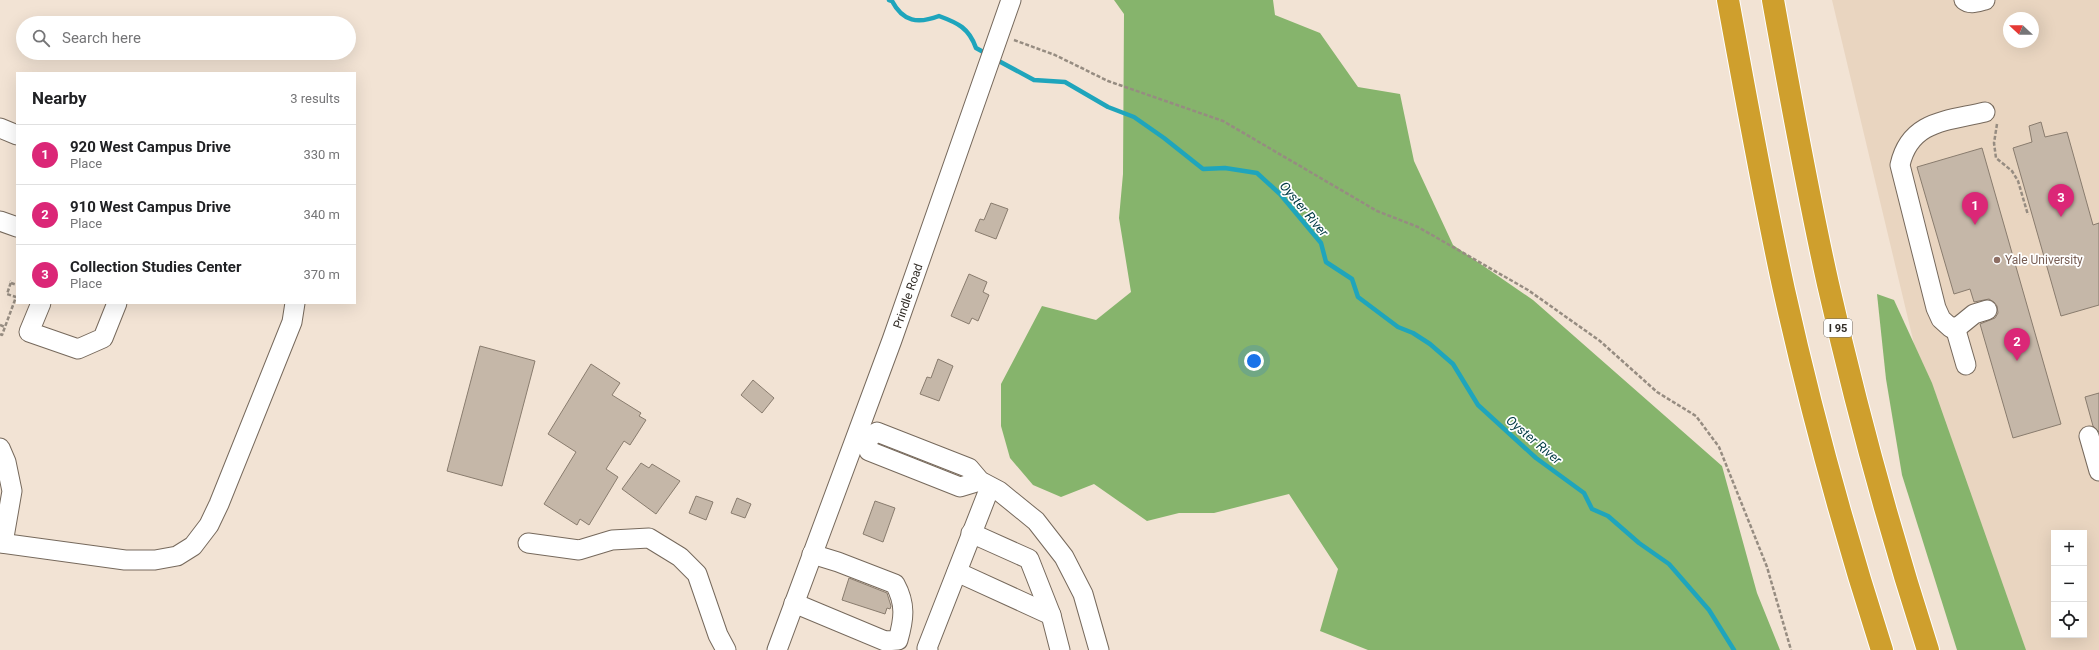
<!DOCTYPE html>
<html lang="en">
<head>
<meta charset="utf-8">
<style>
  body { margin:0; font-family:Roboto,sans-serif; background:#f6f6f6; color:#202124 }
  .controls { position:absolute; right:12px; bottom:12px; display:grid; overflow:hidden; border-radius:0px; box-shadow:0 4px 16px #0002 }
  .controls button { width:36px; height:36px; display:grid; place-items:center; padding:0; border:0; border-bottom:1px solid #e0e0e0; background:#fff; color:#202124; font:20px sans-serif }
  .compass { position:absolute; left:2003px; top:12px; width:36px; height:36px; border-radius:50%; background:#fff; box-shadow:0 4px 16px #0002; rotate:292deg }
  .you { position:absolute; left:1254px; top:361px; width:14px; height:14px; margin:-10px; border:3px solid #fff; border-radius:50%; background:#1a73e8; box-shadow:0 0 0 6px #1a73e833 }
  .badge { display:grid; place-items:center; width:26px; height:26px; border-radius:50%; background:#db2777; color:#fff; font-size:13px; font-weight:700 }
  .pin { position:absolute; translate:-50% -33px; filter:drop-shadow(0 1px 2px #0008) }
  .pin::after { content:''; position:absolute; top:21px; width:14px; height:12px; background:inherit; clip-path:polygon(0 0,100% 0,50% 100%) }
  .list { margin:0; padding:0; list-style:none }
  h2 { display:flex; justify-content:space-between; align-items:center; height:52px; margin:0; padding:0 16px; font-size:17px }
  h2 small { font-size:13px; font-weight:400; color:#757577 }
  .list li { display:grid; grid-template-columns:26px 1fr auto; gap:12px; align-items:center; box-sizing:border-box; height:60px; padding:0 16px; border-top:1px solid #e0e0e0 }
  .list b { display:block; font-size:15px; white-space:nowrap }
  .list p { margin:0; font-size:13px; white-space:nowrap; color:#757577 }
  .list em { font-size:13px; font-style:normal; color:#757577 }
  .icon { flex:none; width:22px; height:22px; fill:none; stroke:currentColor; stroke-width:2; stroke-linecap:round; stroke-linejoin:round }
  .map { position:relative; flex:none; width:2099px; height:650px; overflow:hidden }
  .search { position:absolute; background:#fff; box-shadow:0 4px 16px #0002; left:16px; top:16px; width:340px; height:44px; display:flex; align-items:center; gap:10px; box-sizing:border-box; padding:0 14px; border-radius:22px; color:#757577; font-size:15px }
  .panel { position:absolute; background:#fff; box-shadow:0 4px 16px #0002; left:16px; top:72px; width:340px; height:232px; border-radius:0px }
  .map>svg:first-child { display:block }
</style>
</head>
<body>
<div class="map">
<svg width="2099" height="650" viewBox="0 0 2099 650">
  <rect width="100%" height="100%" fill="#f2e3d4"/>
  <path fill="#e9d5c0" fill-rule="evenodd" d="M1832,0H2099V650H2014L1946,478ZM2009,18H2033V42H2009ZM2054,533H2084V635H2054Z"/>
  <g fill="#86b46c">
    <path d="M1114,0H1273L1275,15L1320,33L1358,87L1400,94L1414,161L1453,245L1533,300L1722,466L1757,593L1780,650H1368L1320,631L1338,569L1289,494L1214,513H1179L1147,521L1094,484L1061,497L1033,485L1010,458L1001,426V384L1042,306L1096,320L1131,292L1119,218L1123,174L1124,14Z"/>
    <path d="M1877,294L1894,300L1932,383L2026,650H1957L1902,475L1886,379Z"/>
  </g>
  <g fill="none" stroke-linecap="round" stroke-linejoin="round">
    <g stroke="#1fa5bc" stroke-width="4.5">
      <path d="M889,0L892,1C903,22 918,24 939,16C958,23 969,28 976,48L987,54"/>
      <path d="M995,59L1034,80L1065,82L1108,107L1134,117L1164,138L1203,169L1225,168L1257,173L1280,194L1321,243L1326,262L1352,279L1358,297L1398,327L1413,333L1430,344L1453,364L1478,405L1536,458L1584,493L1592,509L1608,516L1639,543L1669,564L1709,610L1734,650"/>
    </g>
  </g>
  <g fill="#c5b7a8" stroke="#897c6e">
    <path d="M2041,122L2045,137L2067,132L2093,225L2099,223V305L2061,316L2013,148L2032,142L2029,126Z"/>
    <path d="M1982,148L2061,424L2013,438L1980,324L1995,318L1998,313L1997,306L1994,302L1989,299L1974,302L1970,289L1954,294L1917,167Z"/>
    <path d="M991,203L1008,209L996,239L975,231L980,219L984,220Z"/>
    <path d="M969,274L987,282L983,292L989,295L978,321L972,318L969,324L951,316Z"/>
    <path d="M480,346L535,361L502,486L447,471Z"/>
    <path d="M938,359L953,366L939,401L920,394L927,377L931,378Z"/>
    <path d="M591,364L620,383L612,395L641,413L639,416L646,420L630,445L624,441L606,469L618,477L589,525L580,519L577,525L544,504L576,452L548,434Z"/>
    <path d="M753,380L774,398L762,413L741,395Z"/>
    <path d="M2099,393V432L2093,426L2085,397Z"/>
    <path d="M641,463L649,468L652,464L680,481L656,514L622,489Z"/>
    <path d="M696,496L713,502L706,520L689,513Z"/>
    <path d="M737,498L751,504L745,518L731,513Z"/>
    <path d="M875,501L895,508L883,542L863,534Z"/>
    <path d="M849,578L887,593L891,606L890,609L887,608L885,614L842,600Z"/>
  </g>
  <g fill="none" stroke-linecap="round" stroke-linejoin="round">
    <defs>
      <g id="minor">
        <path d="M1964,0C1970,5 1977,2 1985,0"/>
        <path d="M1985,112C1948,121 1910,120 1900,165L1936,308L1941,319L1951,328L1958,327L1974,314L1987,310"/>
        <path d="M0,128L17,135"/>
        <path d="M0,221L17,227"/>
        <path d="M41,303L29,332L78,349L103,338L117,303"/>
        <path d="M1955,327L1966,365"/>
        <path d="M2089,436L2099,471"/>
        <path d="M867,439L877,432L969,468L980,481L999,491L1036,521L1064,557L1083,594L1099,650"/>
        <path d="M867,439L869,451L960,487L980,481"/>
        <path d="M0,448L6,462L12,491L3,543"/>
        <path d="M971,533L1029,559L1051,615"/>
        <path d="M0,543L125,560H155L177,556L193,546L209,525L219,504L292,322L295,303"/>
        <path d="M528,543L579,550L612,540L649,538L680,557L697,574L718,635L726,650"/>
        <path d="M957,572L1051,615L1060,650"/>
        <path d="M794,603L885,641L898,640C904,619 906,604 895,584L838,562L812,554"/>
        <path d="M777,650L892,340L1011,0"/>
        <path d="M928,650L927,648L990,487"/>
      </g>
      <g id="highway">
        <path d="M1728,0C1746,97 1763,194 1784,290C1811,411 1844,532 1882,650"/>
        <path d="M1773,0C1790,95 1807,190 1828,284C1856,407 1889,529 1928,650"/>
      </g>
    </defs>
    <use href="#minor" stroke="#76695c" stroke-width="21"/>
    <use href="#highway" stroke="#fff" stroke-width="24"/>
    <g stroke="#968c81" stroke-width="2.5" stroke-dasharray="4 2" stroke-linecap="butt">
      <path d="M1014,40L1055,55L1108,81L1223,121L1377,211L1418,227L1528,290L1600,341L1657,392L1696,416L1719,447L1767,567L1791,650"/>
      <path d="M1997,124L1994,143L1996,158L2012,171L2018,181L2028,215"/>
      <path d="M11,283L17,285"/>
      <path d="M0,325L5,327"/>
      <path d="M0,334L2,335L16,297L7,294L11,282L10,281"/>
    </g>
    <use href="#minor" stroke="#fff" stroke-width="19"/>
    <use href="#highway" stroke="#cf9f2d" stroke-width="22"/>
  </g>
  <circle fill="#8d6e63" stroke="#fff" stroke-width="1.5" cx="1997" cy="260" r="4"/>
  <g text-anchor="middle" dominant-baseline="central" stroke-width="3.5" stroke-linejoin="round" paint-order="stroke">
    <rect fill="#fff" stroke="#6e6b66" stroke-width="1" x="1824" y="319" width="28" height="18" rx="3"/>
    <g font-size="11" font-weight="bold" fill="#302b25">
      <text x="1838" y="328">I 95</text>
    </g>
    <g font-size="12" fill="#785e54" stroke="#fff" text-anchor="start">
      <text x="2005" y="260">Yale University</text>
    </g>
    <g font-size="12" fill="#302b25" stroke="#fff">
      <text transform="translate(908 296) rotate(-71)">Prindle Road</text>
    </g>
    <g font-size="13" font-style="italic" fill="#003a44" stroke="#fff">
      <text transform="translate(1304 209) rotate(50)">Oyster River</text>
      <text transform="translate(1534 440) rotate(40)">Oyster River</text>
    </g>
  </g>
</svg>
<div class="controls">
<button>+</button>
<button>−</button>
<button><svg class="icon" aria-label="locate" viewBox="0 0 24 24"><circle cx="12" cy="12" r="6"/><path d="M12 2v4M12 18v4M2 12h4M18 12h4"/></svg></button>
</div>
<svg class="compass" viewBox="-18 -18 36 36"><path d="M0-13l5 13h-10z" fill="#e53935"/><path d="M0 13l5-13h-10z" fill="#757577"/></svg>
<div class="you"></div>
<div class="pin badge" style="left:1975px;top:225px">1</div>
<div class="pin badge" style="left:2017px;top:361px">2</div>
<div class="pin badge" style="left:2061px;top:217px">3</div>
<div class="search"><svg class="icon" aria-label="search" viewBox="0 0 24 24"><circle cx="10" cy="10" r="6"/><path d="M15 15l6 6"/></svg>Search here</div>
<section class="panel">
<h2>Nearby<small>3 results</small></h2>
<ul class="list">
<li><span class="badge">1</span><div><b>920 West Campus Drive</b><p>Place</p></div><em>330 m</em></li>
<li><span class="badge">2</span><div><b>910 West Campus Drive</b><p>Place</p></div><em>340 m</em></li>
<li><span class="badge">3</span><div><b>Collection Studies Center</b><p>Place</p></div><em>370 m</em></li>
</ul>
</section>
</div>
</body>
</html>
